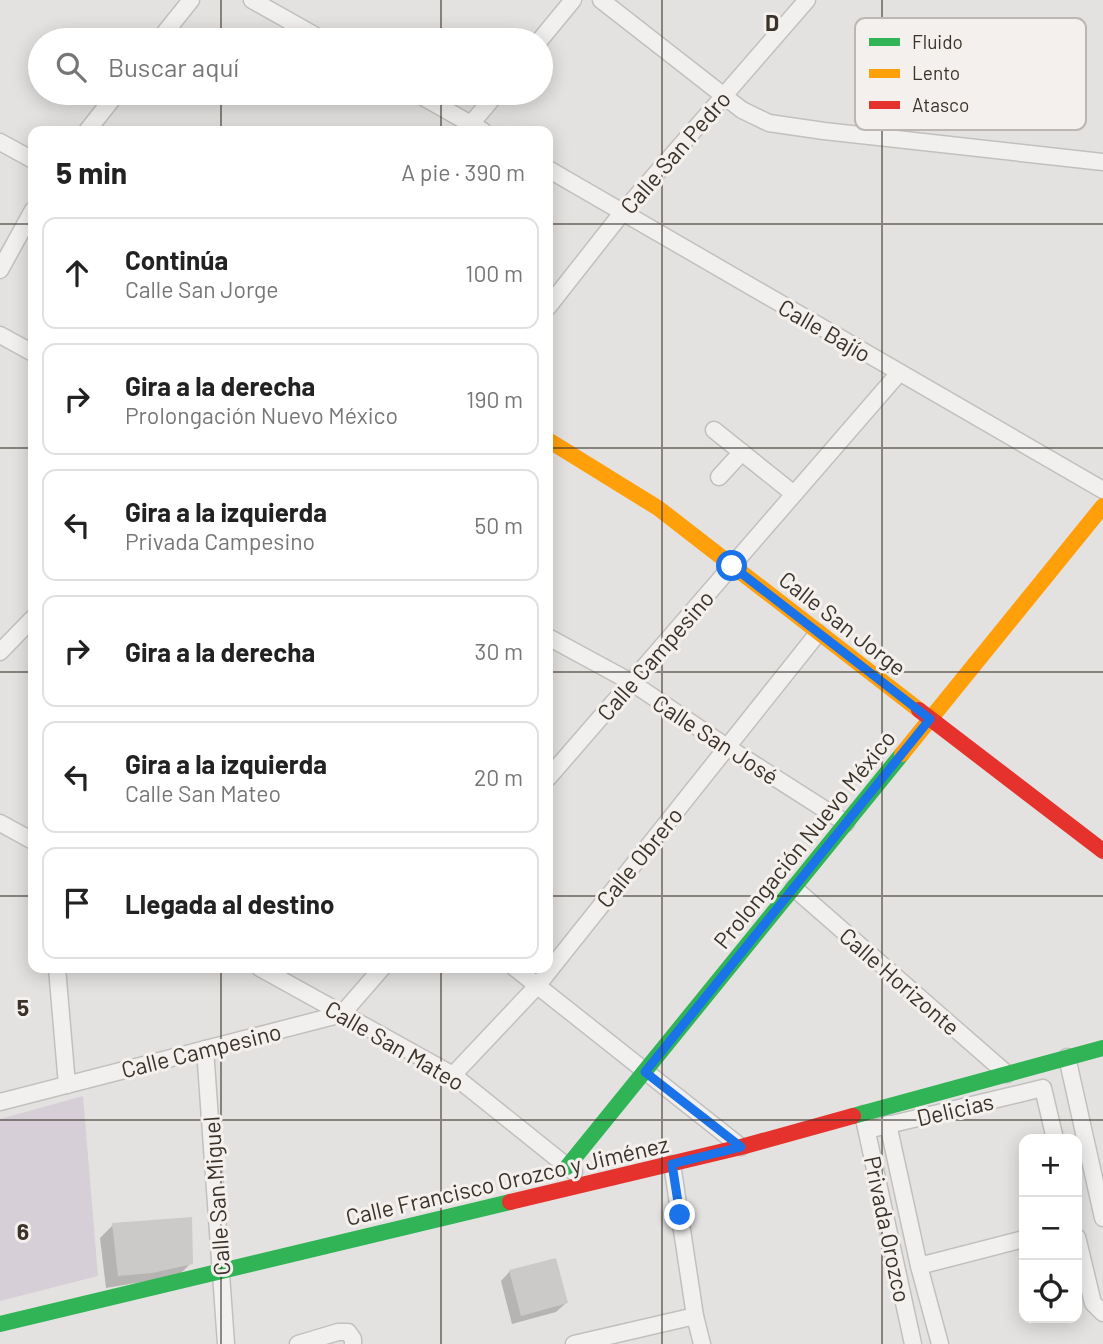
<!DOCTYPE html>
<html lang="es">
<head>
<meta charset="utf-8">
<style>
  body { margin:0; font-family:Barlow,sans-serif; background:#f2f2f2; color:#222 }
  .controls { position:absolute; right:21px; bottom:21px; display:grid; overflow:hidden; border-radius:14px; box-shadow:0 4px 18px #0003 }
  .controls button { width:63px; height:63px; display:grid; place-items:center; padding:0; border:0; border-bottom:2px solid #e0e0e0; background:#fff; color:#222; font:35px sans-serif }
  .stop { position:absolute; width:21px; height:21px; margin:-16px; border:5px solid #1a73e8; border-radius:50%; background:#fff }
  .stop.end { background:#1a73e8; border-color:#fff; box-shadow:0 2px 7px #0008 }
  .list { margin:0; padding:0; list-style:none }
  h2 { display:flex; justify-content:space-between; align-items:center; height:91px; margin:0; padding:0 28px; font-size:30px }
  h2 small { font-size:23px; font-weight:400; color:#767676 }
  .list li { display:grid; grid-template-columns:46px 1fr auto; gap:21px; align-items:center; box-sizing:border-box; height:112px; margin:0 14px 14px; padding:0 14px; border:2px solid #e0e0e0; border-radius:14px }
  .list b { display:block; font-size:26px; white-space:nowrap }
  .list p { margin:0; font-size:23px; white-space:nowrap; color:#767676 }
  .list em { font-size:23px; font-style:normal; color:#767676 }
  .icon { flex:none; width:38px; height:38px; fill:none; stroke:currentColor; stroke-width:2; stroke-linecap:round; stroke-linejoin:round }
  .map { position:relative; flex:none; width:1103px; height:1344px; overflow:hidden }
  .search { position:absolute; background:#fff; box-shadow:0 4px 18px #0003; left:28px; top:28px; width:525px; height:77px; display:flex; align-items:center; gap:18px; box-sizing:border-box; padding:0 24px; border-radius:38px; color:#767676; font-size:26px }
  .panel { position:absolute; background:#fff; box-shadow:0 4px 18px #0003; left:28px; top:126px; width:525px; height:847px; border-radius:14px }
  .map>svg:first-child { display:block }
</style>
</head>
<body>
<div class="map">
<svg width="1103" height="1344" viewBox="0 0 1103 1344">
  <rect width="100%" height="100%" fill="#e4e2e0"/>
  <path fill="#d6cfd7" d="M83,1096L98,1276L0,1301V1119Z"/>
  <g fill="#0003">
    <path d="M113,1225L191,1263L178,1276L106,1288L100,1238Z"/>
    <path d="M510,1271L566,1303L556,1312L512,1324L501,1281Z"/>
  </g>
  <g fill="#cccac8">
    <path d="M192,1217L193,1264L152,1273L118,1276L112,1223Z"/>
    <path d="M556,1258L568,1303L521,1316L509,1270Z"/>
  </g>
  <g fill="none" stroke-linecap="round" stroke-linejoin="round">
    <defs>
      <g id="street">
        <path d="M252,0L323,40"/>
        <path d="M601,0L742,110L769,123L824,131L1103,162"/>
        <path d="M159,40L191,0"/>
        <path d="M540,40L573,0"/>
        <path d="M416,93L483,131"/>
        <path d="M87,131L117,93"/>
        <path d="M465,131L497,93"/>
        <path d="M0,142L33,160"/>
        <path d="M548,169L1103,490"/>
        <path d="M0,270L33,210"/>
        <path d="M548,307L622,213L807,0"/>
        <path d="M0,335L33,353"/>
        <path d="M714,430L794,494"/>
        <path d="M719,477L742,452"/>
        <path d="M548,637L631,682L727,747L846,823"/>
        <path d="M0,652L33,618"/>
        <path d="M548,778L899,373"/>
        <path d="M0,823L33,841"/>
        <path d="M794,888L1007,1074"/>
        <path d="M57,968L67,1085"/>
        <path d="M260,968L453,1075L574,1172"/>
        <path d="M515,968L741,1147"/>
        <path d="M205,1049L226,1344"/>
        <path d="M1067,1057L1103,1218"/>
        <path d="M453,1075L537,986L818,633"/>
        <path d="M0,1102L342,1014L382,968"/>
        <path d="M863,1114L913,1344"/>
        <path d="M888,1124L919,1266L940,1344"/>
        <path d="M867,1130L1043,1088L1055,1139"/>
        <path d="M672,1164L695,1316L702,1344"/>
        <path d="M1077,1237L1093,1303L1103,1313"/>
        <path d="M919,1266L1024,1239"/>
        <path d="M298,1344L338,1332H348L353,1339V1344"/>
        <path d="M574,1344L695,1316"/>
      </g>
    </defs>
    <use href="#street" stroke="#c2c0be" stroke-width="19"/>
    <use href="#street" stroke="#f1f0ef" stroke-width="16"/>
    <g stroke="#30b455" stroke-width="16">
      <path d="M853,1116L1103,1048"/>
      <path d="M567,1167L902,754"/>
      <path d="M0,1324L510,1202"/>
    </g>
    <g stroke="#ff9f0a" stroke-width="16">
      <path d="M548,440L658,508L919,710"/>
      <path d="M902,754L1103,506"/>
    </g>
    <g stroke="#e5322d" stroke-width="16">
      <path d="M919,710L1103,851"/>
      <path d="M510,1202L741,1147L853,1116"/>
    </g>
  </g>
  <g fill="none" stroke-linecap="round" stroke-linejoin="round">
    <path stroke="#1a73e8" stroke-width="9" d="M680,1215L672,1164L741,1147L645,1072L930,719L732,566"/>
  </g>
  <path fill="none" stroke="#3b3329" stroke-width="2" stroke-opacity="0.55" d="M221,0V40M441,0V40M662,0V1344M882,0V1344M221,93V131M441,93V131M0,224H33M548,224H1103M0,448H33M548,448H1103M0,672H33M548,672H1103M0,896H33M548,896H1103M221,968V1344M441,968V1344M0,1120H1103"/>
  <g text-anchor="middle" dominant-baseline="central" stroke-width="6" stroke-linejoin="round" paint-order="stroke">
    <g font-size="23" fill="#3b3329" stroke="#f4f0ed">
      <text transform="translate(675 152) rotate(-49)">Calle San Pedro</text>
      <text transform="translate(825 330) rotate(30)">Calle Bajío</text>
      <text transform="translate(843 623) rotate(38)">Calle San Jorge</text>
      <text transform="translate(655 655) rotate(-49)">Calle Campesino</text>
      <text transform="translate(716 739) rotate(33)">Calle San José</text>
      <text transform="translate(804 839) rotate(-51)">Prolongación Nuevo México</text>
      <text transform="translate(639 857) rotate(-51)">Calle Obrero</text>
      <text transform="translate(900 981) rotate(41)">Calle Horizonte</text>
      <text transform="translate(395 1045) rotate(30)">Calle San Mateo</text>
      <text transform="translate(201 1050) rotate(-14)">Calle Campesino</text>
      <text transform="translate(955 1109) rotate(-13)">Delicias</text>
      <text transform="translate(507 1180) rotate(-13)">Calle Francisco Orozco y Jiménez</text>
      <text transform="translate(216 1196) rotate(-94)">Calle San Miguel</text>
      <text transform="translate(888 1229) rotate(78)">Privada Orozco</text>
    </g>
  </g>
  <rect x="855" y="18" width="231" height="112" rx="10" fill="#f4f0ed" stroke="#bcb7b2" stroke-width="2"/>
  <rect x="869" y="38" width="31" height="8" fill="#30b455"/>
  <rect x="869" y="69" width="31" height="9" fill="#ff9f0a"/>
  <rect x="869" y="101" width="31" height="8" fill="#e5322d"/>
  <g font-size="19" fill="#3b3329">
    <text x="912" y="49">Fluido</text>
    <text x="912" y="80">Lento</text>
    <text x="912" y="112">Atasco</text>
  </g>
  <g font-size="23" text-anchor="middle" font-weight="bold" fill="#3b3329" stroke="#f4f0ed" stroke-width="6" stroke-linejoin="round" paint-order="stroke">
    <text x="772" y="31">D</text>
    <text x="23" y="1016">5</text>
    <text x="23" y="1240">6</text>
  </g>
</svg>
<div class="controls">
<button>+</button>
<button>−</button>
<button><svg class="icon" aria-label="locate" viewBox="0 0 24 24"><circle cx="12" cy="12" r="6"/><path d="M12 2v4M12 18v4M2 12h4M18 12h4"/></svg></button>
</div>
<div class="stop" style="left:732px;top:566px"></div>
<div class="stop end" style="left:680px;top:1215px"></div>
<div class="search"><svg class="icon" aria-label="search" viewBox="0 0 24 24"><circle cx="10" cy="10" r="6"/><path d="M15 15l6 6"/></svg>Buscar aquí</div>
<section class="panel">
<h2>5 min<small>A pie · 390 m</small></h2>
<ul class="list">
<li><svg class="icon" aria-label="ahead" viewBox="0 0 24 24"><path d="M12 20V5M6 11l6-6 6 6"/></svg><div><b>Continúa</b><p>Calle San Jorge</p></div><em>100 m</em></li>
<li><svg class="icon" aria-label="right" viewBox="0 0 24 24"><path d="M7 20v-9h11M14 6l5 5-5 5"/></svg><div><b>Gira a la derecha</b><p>Prolongación Nuevo México</p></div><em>190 m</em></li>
<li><svg class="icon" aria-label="left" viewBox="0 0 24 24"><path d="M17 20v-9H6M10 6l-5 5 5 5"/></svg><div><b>Gira a la izquierda</b><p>Privada Campesino</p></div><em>50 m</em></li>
<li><svg class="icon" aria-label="right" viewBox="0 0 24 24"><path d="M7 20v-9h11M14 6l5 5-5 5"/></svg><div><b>Gira a la derecha</b></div><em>30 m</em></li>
<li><svg class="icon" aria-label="left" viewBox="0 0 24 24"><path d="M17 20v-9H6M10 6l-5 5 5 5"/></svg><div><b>Gira a la izquierda</b><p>Calle San Mateo</p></div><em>20 m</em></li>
<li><svg class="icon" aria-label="arrive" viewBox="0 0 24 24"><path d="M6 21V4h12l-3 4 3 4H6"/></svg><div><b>Llegada al destino</b></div></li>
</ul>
</section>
</div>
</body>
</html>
